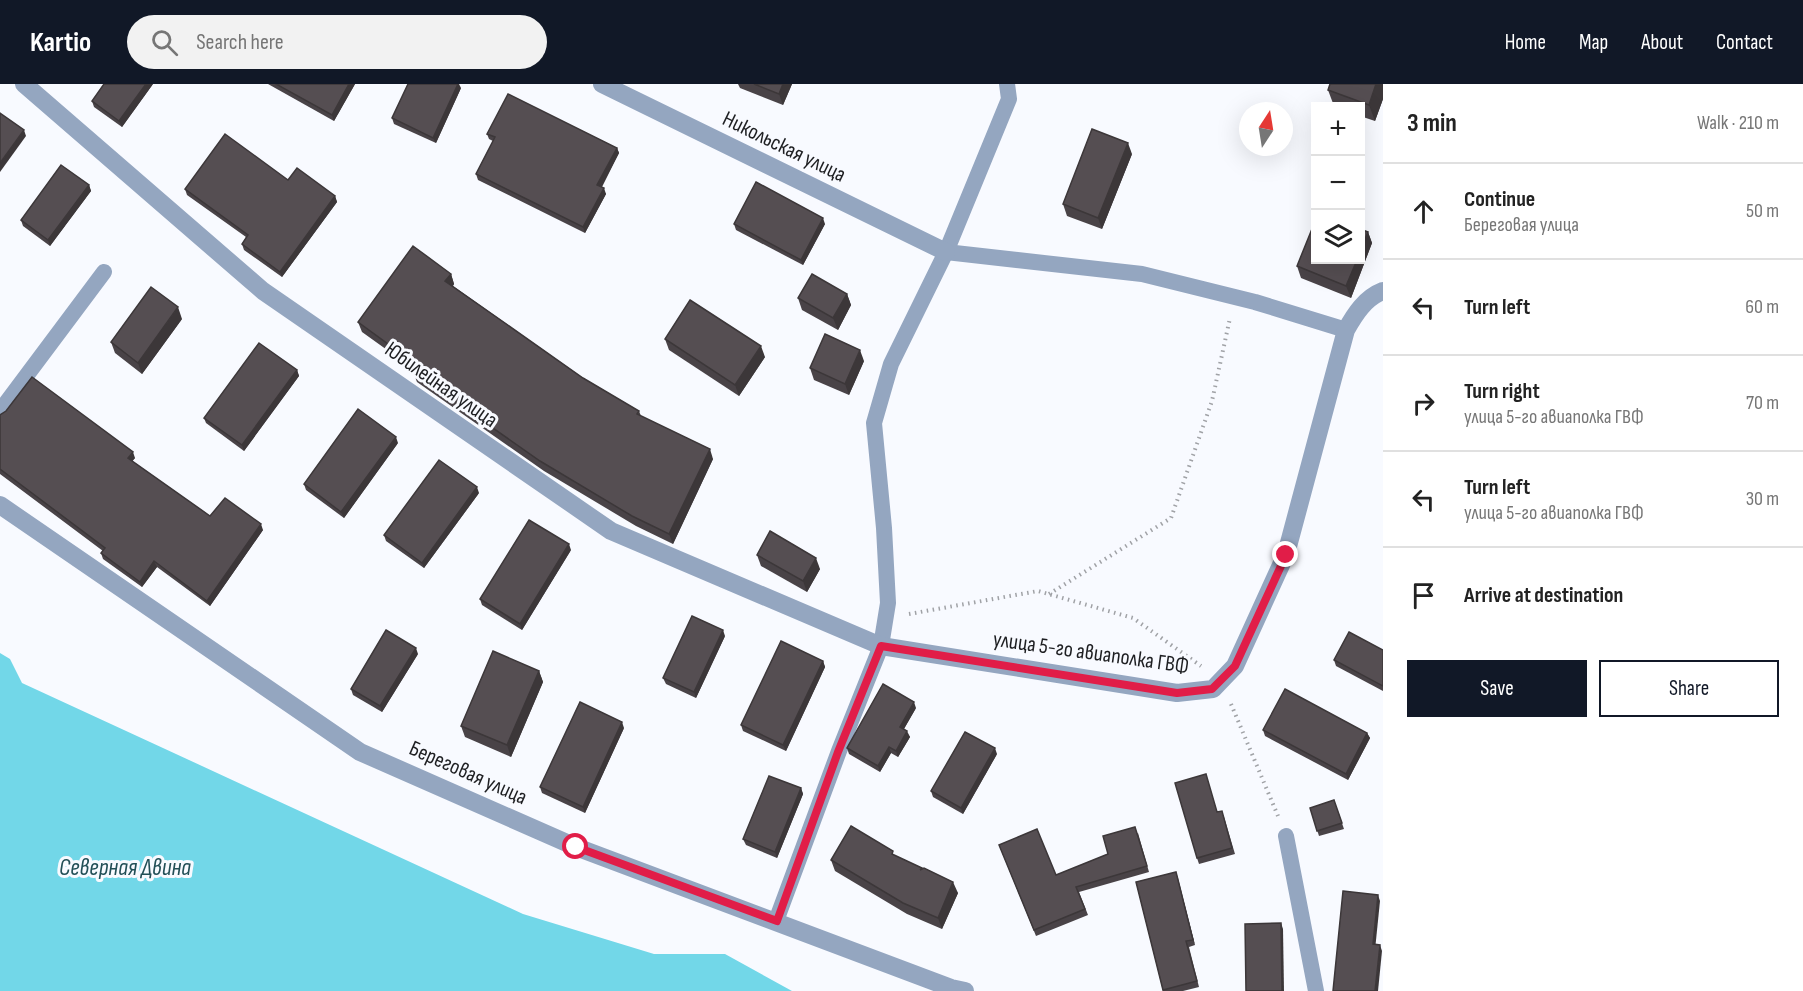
<!DOCTYPE html>
<html lang="en">
<head>
<meta charset="utf-8">
<style>
  body { margin:0; font-family:"Sofia Sans Condensed",sans-serif; background:#f2f2f2; color:#222 }
  .controls { position:absolute; right:18px; top:18px; display:grid; overflow:hidden; border-radius:0px; box-shadow:0 6px 24px #0002 }
  .controls button { width:54px; height:54px; display:grid; place-items:center; padding:0; border:0; border-bottom:2px solid #e0e0e0; background:#fff; color:#222; font:30px sans-serif }
  .compass { position:absolute; left:1239px; top:18px; width:54px; height:54px; border-radius:50%; background:#fff; box-shadow:0 6px 24px #0002; rotate:12deg }
  .stop { position:absolute; width:18px; height:18px; margin:-14px; border:4px solid #e11d48; border-radius:50%; background:#fff }
  .stop.end { background:#e11d48; border-color:#fff; box-shadow:0 2px 6px #0008 }
  .list { margin:0; padding:0; list-style:none }
  h2 { display:flex; justify-content:space-between; align-items:center; height:78px; margin:0; padding:0 24px; font-size:26px }
  h2 small { font-size:20px; font-weight:400; color:#767676 }
  .list li { display:grid; grid-template-columns:39px 1fr auto; gap:18px; align-items:center; box-sizing:border-box; height:96px; padding:0 24px; border-top:2px solid #e0e0e0 }
  .list b { display:block; font-size:22px; white-space:nowrap }
  .list p { margin:0; font-size:20px; white-space:nowrap; color:#767676 }
  .list em { font-size:20px; font-style:normal; color:#767676 }
  .actions { display:flex; gap:12px; padding:18px 24px }
  .actions a { flex:1; padding:14px 0; border:2px solid #111827; border-radius:0px; text-align:center; font-size:21px; color:#111827 }
  .actions .main { background:#111827; color:#fff }
  .icon { flex:none; width:33px; height:33px; fill:none; stroke:currentColor; stroke-width:2; stroke-linecap:round; stroke-linejoin:round }
  .map { position:relative; flex:none; width:1383px; height:907px; overflow:hidden }
  header { display:flex; align-items:center; gap:36px; box-sizing:border-box; height:84px; padding:0 30px; background:#111827; color:#fff }
  header strong { font-size:28px }
  nav { display:flex; gap:33px; margin-inline-start:auto; font-size:21px }
  .search { width:420px; height:54px; background:#f2f2f2; display:flex; align-items:center; gap:15px; box-sizing:border-box; padding:0 21px; border-radius:33px; color:#767676; font-size:22px }
  main { display:flex }
  aside { flex:1; background:#fff }
  .map>svg:first-child { display:block }
</style>
</head>
<body>
<header>
<strong>Kartio</strong>
<div class="search"><svg class="icon" aria-label="search" viewBox="0 0 24 24"><circle cx="10" cy="10" r="6"/><path d="M15 15l6 6"/></svg>Search here</div>
<nav><a>Home</a><a>Map</a><a>About</a><a>Contact</a></nav>
</header>
<main>
<div class="map">
<svg width="1383" height="907" viewBox="0 0 1383 907">
  <rect width="100%" height="100%" fill="#f8faff"/>
  <path fill="#72d7e8" d="M0,569L10,575L22,599L523,830L654,870H725L792,907H0Z"/>
  <g fill="none" stroke-linecap="round" stroke-linejoin="round">
    <g stroke="#a0a2a6" stroke-width="4" stroke-dasharray="1.5 4.5" stroke-linecap="butt">
      <path d="M1049,510L1171,434L1212,317L1230,234"/>
      <path d="M909,530L1038,507L1133,534L1201,582"/>
      <path d="M1231,620L1278,732"/>
    </g>
    <g stroke="#94a6c0" stroke-width="16">
      <path d="M946,168L1142,190L1255,218L1346,246"/>
      <path d="M0,327L104,188"/>
      <path d="M1286,752L1316,907"/>
      <path d="M776,837L839,667L881,562L888,519L884,444L874,339L891,280L946,168L1009,15L1007,0"/>
    </g>
    <g stroke="#94a6c0" stroke-width="18">
      <path d="M24,0L263,207L611,447L881,562L1177,609L1213,605L1235,582L1286,470L1346,246C1355,230 1365,214 1383,207"/>
      <path d="M602,0L946,168"/>
      <path d="M0,421L360,668L576,763L951,904L965,907"/>
    </g>
  </g>
  <g fill="#494347">
    <path d="M153,0L122,43L94,23L92,17Z"/>
    <path d="M268,0H355L334,37Z"/>
    <path d="M738,0H792L783,21L740,4Z"/>
    <path d="M1383,0V15L1375,37L1360,32V22H1334L1328,6Z"/>
    <path d="M461,4L436,59L394,40L392,34Z"/>
    <path d="M487,50L617,64L619,69L601,103L606,110L585,149L478,96L476,90L493,57L489,55Z"/>
    <path d="M1132,70L1102,145L1067,132L1063,120Z"/>
    <path d="M89,101L91,107L50,162L23,142L21,136Z"/>
    <path d="M185,105L335,112L337,118L282,193L244,166L242,160L246,153L187,111Z"/>
    <path d="M734,140H825L803,181L736,146Z"/>
    <path d="M1368,148L1372,159L1351,214L1301,194L1297,182Z"/>
    <path d="M451,190L454,200L453,202L583,294L639,327L641,332L713,375L673,460L636,442L544,387L417,298L413,288L415,286L362,248L358,238Z"/>
    <path d="M847,210L851,221L838,246L802,226L798,214Z"/>
    <path d="M182,235L142,290L115,269L111,258Z"/>
    <path d="M665,255L765,273L739,312L669,266Z"/>
    <path d="M864,277L849,311L814,296L810,284Z"/>
    <path d="M297,286L299,292L244,367L206,339L204,334Z"/>
    <path d="M0,331L135,374L132,377L210,432L263,446L210,522L157,483L142,503L103,475L101,469L103,467L0,390Z"/>
    <path d="M398,359L344,434L306,406L304,400Z"/>
    <path d="M479,409L424,484L386,457L384,451Z"/>
    <path d="M571,466L522,546L482,521L480,515Z"/>
    <path d="M757,471L820,485L807,508L761,482Z"/>
    <path d="M725,552L696,614L666,600L663,594Z"/>
    <path d="M1383,566V607L1336,582L1334,576Z"/>
    <path d="M418,570L382,628L353,611L351,605Z"/>
    <path d="M823,577L825,583L786,667L743,647L741,641Z"/>
    <path d="M539,587L543,598L511,673L465,653L461,642Z"/>
    <path d="M916,624L904,645L910,653L898,673L891,669L880,688L849,670L847,664Z"/>
    <path d="M624,644L585,729L542,709L540,703Z"/>
    <path d="M1263,646L1367,649L1370,654L1348,696L1265,652Z"/>
    <path d="M997,670L963,730L933,713L931,707Z"/>
    <path d="M801,704L803,710L777,774L746,761L743,755Z"/>
    <path d="M1334,716L1344,745L1319,752L1310,724Z"/>
    <path d="M1218,728L1224,733L1235,770L1199,780L1197,774Z"/>
    <path d="M1138,749L1149,788L1079,808L1088,831L1036,852L999,761L1056,791L1108,770Z"/>
    <path d="M895,772L922,784V785L958,809L942,845L907,830L835,787L831,776Z"/>
    <path d="M1176,788L1195,861L1189,863L1199,903L1183,907H1163L1136,798Z"/>
  </g>
  <g fill="#3c3739">
    <path d="M146,0H153L122,43L119,37Z"/>
    <path d="M349,0H355L334,37L332,31Z"/>
    <path d="M458,0H459L461,4L436,59L433,54Z"/>
    <path d="M783,0H792L783,21L779,10Z"/>
    <path d="M1376,0H1383V15L1375,37L1369,21Z"/>
    <path d="M24,46L26,52L0,88V79Z"/>
    <path d="M1128,59L1132,70L1102,145L1098,134Z"/>
    <path d="M617,64L619,69L600,107L597,101Z"/>
    <path d="M89,101L91,107L50,162L48,156Z"/>
    <path d="M604,104L606,110L585,149L583,143Z"/>
    <path d="M335,112L337,118L282,193L280,188Z"/>
    <path d="M823,134L825,140L803,181L801,176Z"/>
    <path d="M1368,148L1372,159L1351,214L1346,202L1357,176H1360V167Z"/>
    <path d="M451,190L454,200L449,207L445,197Z"/>
    <path d="M847,210L851,221L838,246L833,234Z"/>
    <path d="M178,223L182,235L142,290L138,279Z"/>
    <path d="M761,262L765,273L739,312L735,301Z"/>
    <path d="M860,266L864,277L849,311L845,300Z"/>
    <path d="M297,286L299,292L244,367L242,361Z"/>
    <path d="M396,353L398,359L344,434L341,428Z"/>
    <path d="M710,365L713,375L673,460L669,450Z"/>
    <path d="M133,368L135,374L130,380L128,374Z"/>
    <path d="M477,403L479,409L424,484L422,479Z"/>
    <path d="M261,440L263,446L210,522L207,517Z"/>
    <path d="M569,460L571,466L522,546L520,540Z"/>
    <path d="M816,474L820,485L807,508L803,497Z"/>
    <path d="M154,477L157,483L142,503L140,498Z"/>
    <path d="M723,546L725,552L696,614L694,608Z"/>
    <path d="M416,564L418,570L382,628L380,622Z"/>
    <path d="M823,577L825,583L786,667L783,661Z"/>
    <path d="M539,587L543,598L511,673L507,661Z"/>
    <path d="M914,618L916,624L902,648L900,643Z"/>
    <path d="M622,638L624,644L585,729L583,723Z"/>
    <path d="M907,647L910,653L898,673L896,667Z"/>
    <path d="M1367,649L1370,654L1348,696L1346,690Z"/>
    <path d="M889,663L891,669L880,688L878,682Z"/>
    <path d="M995,664L997,670L963,730L961,724Z"/>
    <path d="M801,704L803,710L777,774L775,768Z"/>
    <path d="M1176,788L1178,794L1195,861L1193,856Z"/>
    <path d="M953,798L958,809L942,845L938,834Z"/>
    <path d="M1378,811L1380,817L1375,866L1373,860Z"/>
    <path d="M1281,839L1283,845L1284,907H1282Z"/>
    <path d="M1380,861L1382,867L1378,907H1375Z"/>
  </g>
  <g fill="#554e52" stroke="#3c3739" stroke-width="1.5">
    <path d="M104,0H146L119,37L92,17Z"/>
    <path d="M276,0H349L332,31Z"/>
    <path d="M408,0H458L433,54L392,34Z"/>
    <path d="M754,0H783L779,10Z"/>
    <path d="M1330,0H1376L1369,21L1328,6Z"/>
    <path d="M508,10L617,64L597,101L604,104L583,143L476,90L495,53L487,50Z"/>
    <path d="M0,29L24,46L0,79Z"/>
    <path d="M1092,45L1128,59L1098,134L1063,120Z"/>
    <path d="M225,50L288,96L297,84L335,112L280,188L242,160L248,151L185,105Z"/>
    <path d="M61,81L89,101L48,156L21,136Z"/>
    <path d="M756,98L823,134L801,176L734,140Z"/>
    <path d="M1316,135V176H1357L1346,202L1297,182Z"/>
    <path d="M1360,145L1368,148L1360,167Z"/>
    <path d="M413,162L451,190L445,197L583,294L639,327L637,330L710,365L669,450L632,432L540,377L413,288L418,282L358,238Z"/>
    <path d="M812,190L847,210L833,234L798,214Z"/>
    <path d="M151,203L178,223L138,279L111,258Z"/>
    <path d="M690,216L761,262L735,301L665,255Z"/>
    <path d="M825,250L860,266L845,300L810,284Z"/>
    <path d="M259,259L297,286L242,361L204,334Z"/>
    <path d="M32,293L133,368L128,374L210,432L225,414L261,440L207,517L154,477L140,498L101,469L105,464L0,385V331L6,327Z"/>
    <path d="M358,325L396,353L341,428L304,400Z"/>
    <path d="M439,376L477,403L422,479L384,451Z"/>
    <path d="M529,436L569,460L520,540L480,515Z"/>
    <path d="M770,447L816,474L803,497L757,471Z"/>
    <path d="M692,532L723,546L694,608L663,594Z"/>
    <path d="M386,546L416,564L380,622L351,605Z"/>
    <path d="M1349,548L1383,566V602L1334,576Z"/>
    <path d="M781,557L823,577L783,661L741,641Z"/>
    <path d="M493,567L539,587L507,661L461,642Z"/>
    <path d="M883,600L914,618L900,643L907,647L896,667L889,663L878,682L847,664Z"/>
    <path d="M1285,605L1367,649L1346,690L1263,646Z"/>
    <path d="M580,618L622,638L583,723L540,703Z"/>
    <path d="M965,648L995,664L961,724L931,707Z"/>
    <path d="M1206,690L1217,728L1222,727L1232,764L1197,774L1175,699Z"/>
    <path d="M769,692L801,704L775,768L743,755Z"/>
    <path d="M1334,716L1342,739L1317,747L1310,724Z"/>
    <path d="M851,742L893,767L892,770L922,784L920,786L924,784L953,798L938,834L903,819L831,776Z"/>
    <path d="M1135,743L1147,782L1076,803L1085,825L1034,846L999,761L1037,745L1056,791L1108,770L1103,752Z"/>
    <path d="M1176,788L1193,856L1186,857L1197,897L1163,906L1136,798Z"/>
    <path d="M1343,807L1378,811L1373,860L1380,861L1375,907H1333Z"/>
    <path d="M1281,839L1282,907H1246L1245,840Z"/>
  </g>
  <g fill="none" stroke-linecap="round" stroke-linejoin="round">
    <path stroke="#e11d48" stroke-width="8" d="M576,763L777,837L838,668L881,562L1177,609L1212,605L1235,582L1286,471"/>
  </g>
  <g text-anchor="middle" dominant-baseline="central" stroke-width="6" stroke-linejoin="round" paint-order="stroke">
    <g font-size="22" fill="#1e1f22" stroke="#f8faff">
      <text transform="translate(784 63) rotate(26)">Никольская улица</text>
      <text transform="translate(441 301) rotate(35)">Юбилейная улица</text>
      <text transform="translate(1091 569) rotate(8)">улица 5-го авиаполка ГВФ</text>
      <text transform="translate(468 689) rotate(24)">Береговая улица</text>
    </g>
    <g font-size="24" font-style="italic" fill="#224f57" stroke="#f8faff">
      <text x="125" y="783">Северная Двина</text>
    </g>
  </g>
</svg>
<div class="controls">
<button>+</button>
<button>−</button>
<button><svg class="icon" aria-label="layers" viewBox="0 0 24 24"><path d="M12 4l9 5-9 5-9-5zM3 14l9 5 9-5"/></svg></button>
</div>
<svg class="compass" viewBox="-18 -18 36 36"><path d="M0-13l5 13h-10z" fill="#e53935"/><path d="M0 13l5-13h-10z" fill="#767676"/></svg>
<div class="stop" style="left:576px;top:763px"></div>
<div class="stop end" style="left:1286px;top:471px"></div>
</div>
<aside>
<h2>3 min<small>Walk · 210 m</small></h2>
<ul class="list">
<li><svg class="icon" aria-label="ahead" viewBox="0 0 24 24"><path d="M12 20V5M6 11l6-6 6 6"/></svg><div><b>Continue</b><p>Береговая улица</p></div><em>50 m</em></li>
<li><svg class="icon" aria-label="left" viewBox="0 0 24 24"><path d="M17 20v-9H6M10 6l-5 5 5 5"/></svg><div><b>Turn left</b></div><em>60 m</em></li>
<li><svg class="icon" aria-label="right" viewBox="0 0 24 24"><path d="M7 20v-9h11M14 6l5 5-5 5"/></svg><div><b>Turn right</b><p>улица 5-го авиаполка ГВФ</p></div><em>70 m</em></li>
<li><svg class="icon" aria-label="left" viewBox="0 0 24 24"><path d="M17 20v-9H6M10 6l-5 5 5 5"/></svg><div><b>Turn left</b><p>улица 5-го авиаполка ГВФ</p></div><em>30 m</em></li>
<li><svg class="icon" aria-label="arrive" viewBox="0 0 24 24"><path d="M6 21V4h12l-3 4 3 4H6"/></svg><div><b>Arrive at destination</b></div></li>
</ul>
<div class="actions"><a class="main">Save</a><a>Share</a></div>
</aside>
</main>
</body>
</html>
